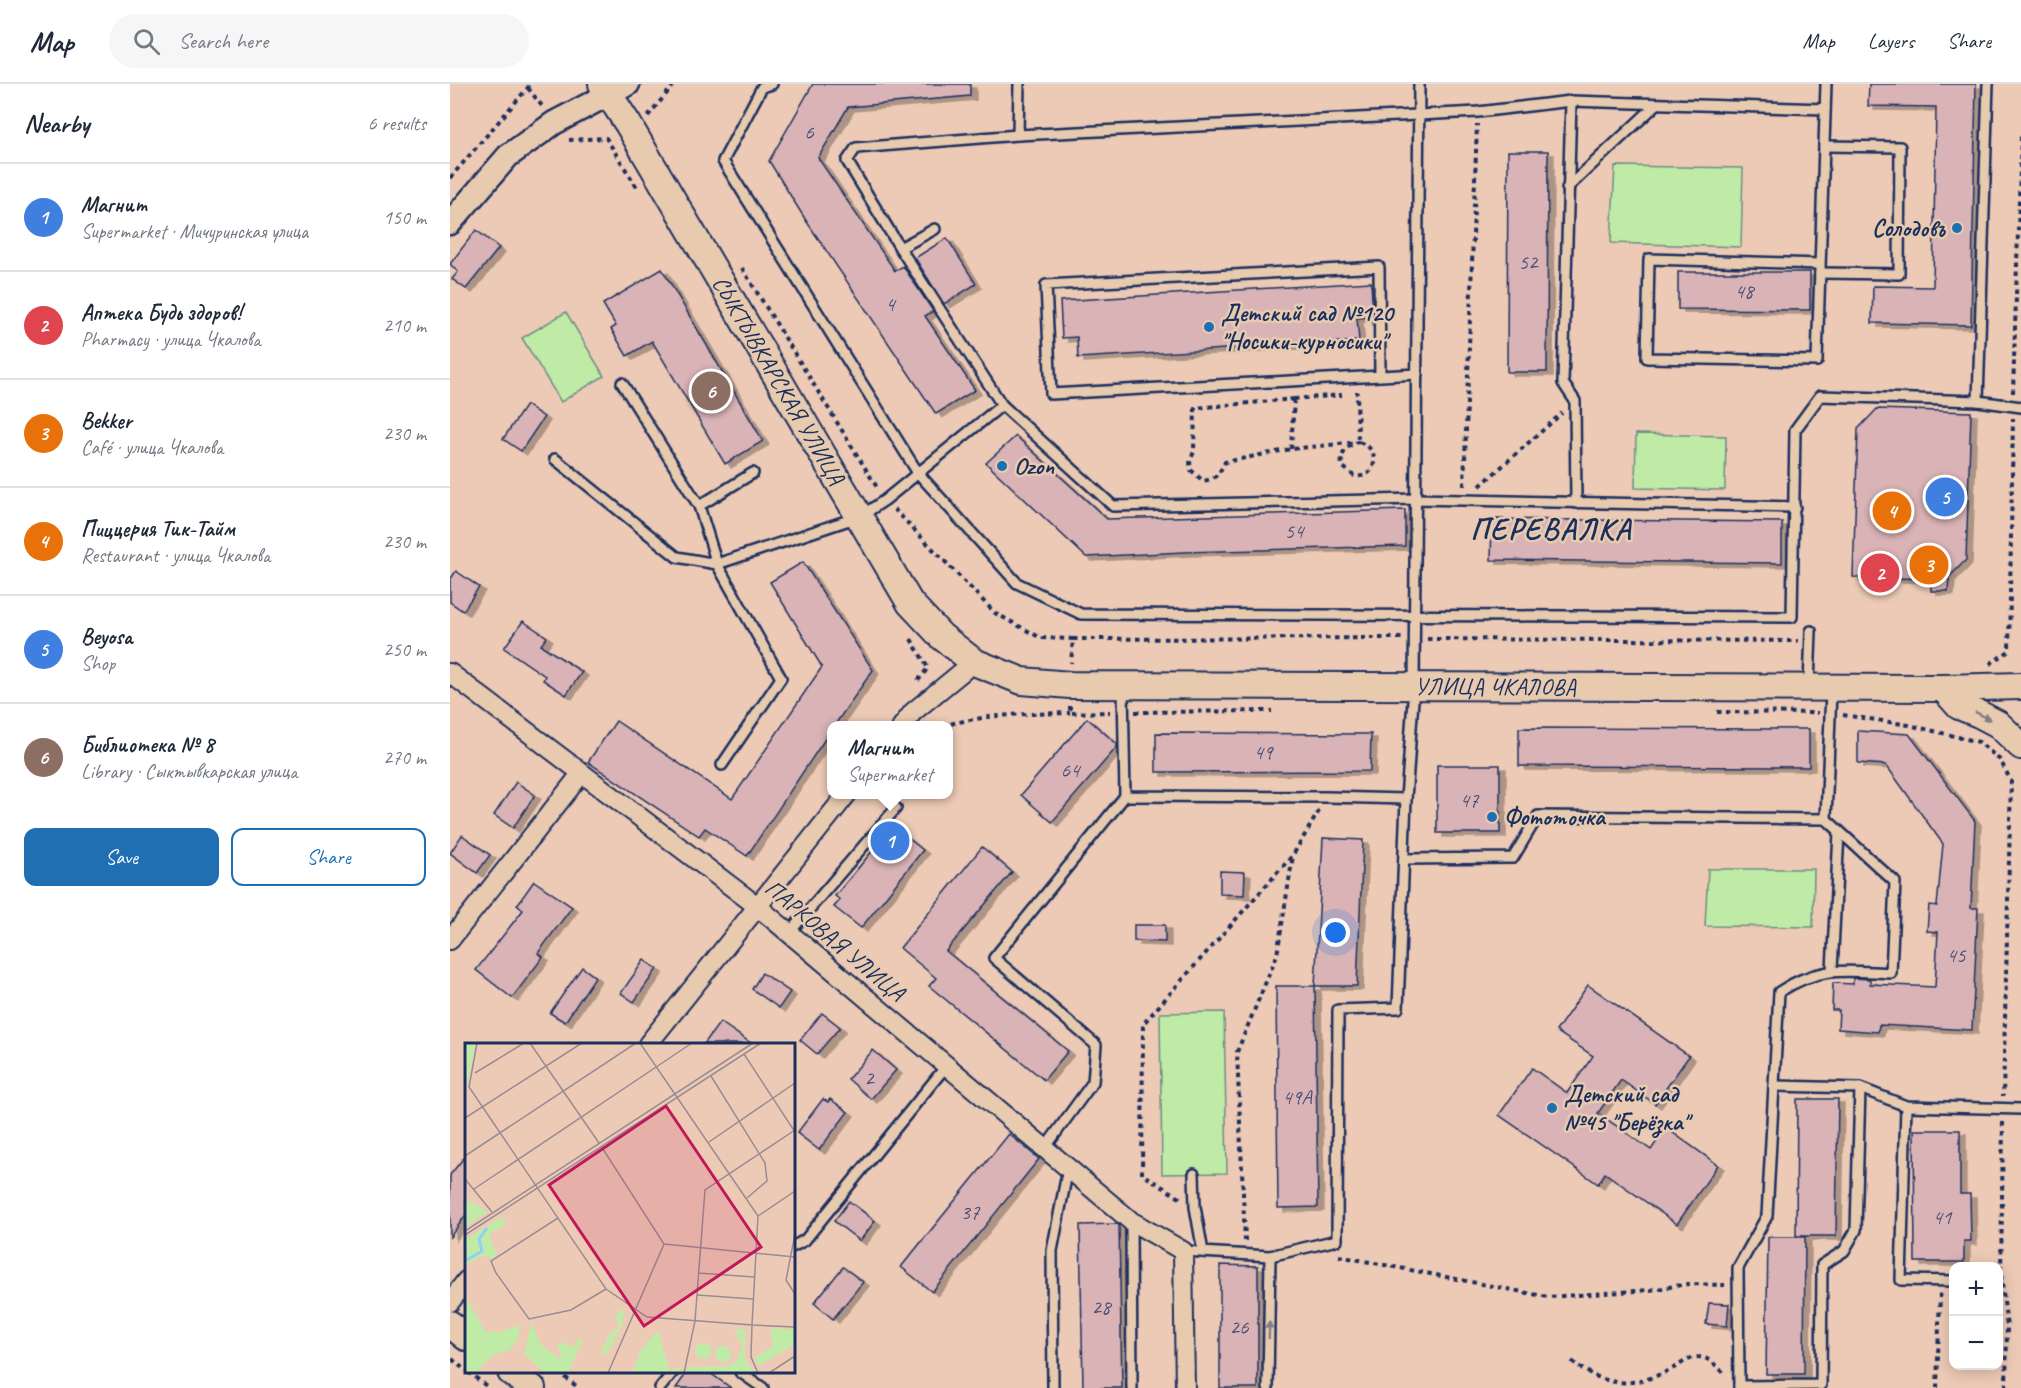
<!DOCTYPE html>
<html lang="en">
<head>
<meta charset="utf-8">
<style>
  body { margin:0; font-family:Caveat,sans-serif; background:#f6f6f7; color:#1f2937 }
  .controls { position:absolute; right:18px; bottom:18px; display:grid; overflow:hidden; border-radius:12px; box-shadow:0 3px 15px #0003 }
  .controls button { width:54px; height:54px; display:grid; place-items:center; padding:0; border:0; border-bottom:2px solid #e0e1e3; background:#fff; color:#1f2937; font:30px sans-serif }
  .you { position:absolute; left:886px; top:849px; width:21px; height:21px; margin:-15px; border:4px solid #fff; border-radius:50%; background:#1a73e8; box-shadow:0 0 0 9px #1a73e833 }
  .badge { display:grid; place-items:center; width:39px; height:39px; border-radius:50%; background:#1f6fb2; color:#fff; font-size:20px; font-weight:700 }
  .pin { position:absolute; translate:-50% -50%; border:3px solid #fff; box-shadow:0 2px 6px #0006 }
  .popup { position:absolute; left:377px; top:637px; width:126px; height:78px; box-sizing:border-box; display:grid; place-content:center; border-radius:12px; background:#fff; filter:drop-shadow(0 2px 4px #0005); font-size:20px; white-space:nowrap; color:#747a83 }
  .popup b { font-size:22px; color:#1f2937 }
  .popup::after { content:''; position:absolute; left:50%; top:100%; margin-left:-12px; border:12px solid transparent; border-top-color:#fff }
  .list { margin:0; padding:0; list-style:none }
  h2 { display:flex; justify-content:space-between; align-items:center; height:78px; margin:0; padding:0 24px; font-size:26px }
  h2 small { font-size:20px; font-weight:400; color:#747a83 }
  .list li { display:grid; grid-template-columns:39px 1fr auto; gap:18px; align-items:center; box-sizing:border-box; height:108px; padding:0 24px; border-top:2px solid #e0e1e3 }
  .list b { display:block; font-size:22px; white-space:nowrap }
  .list p { margin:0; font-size:20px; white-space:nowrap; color:#747a83 }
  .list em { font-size:20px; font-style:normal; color:#747a83 }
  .actions { display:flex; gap:12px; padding:18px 24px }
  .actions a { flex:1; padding:14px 0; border:2px solid #1f6fb2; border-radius:12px; text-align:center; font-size:21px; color:#1f6fb2 }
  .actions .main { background:#1f6fb2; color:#fff }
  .icon { flex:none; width:33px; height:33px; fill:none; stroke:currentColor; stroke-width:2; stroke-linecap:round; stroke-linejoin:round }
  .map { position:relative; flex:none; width:1571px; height:1304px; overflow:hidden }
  header { display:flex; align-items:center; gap:36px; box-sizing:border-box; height:84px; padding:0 30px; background:#fff; border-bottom:2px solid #e0e1e3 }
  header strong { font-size:28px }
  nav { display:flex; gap:33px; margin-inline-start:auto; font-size:21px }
  .search { width:420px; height:54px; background:#f6f6f7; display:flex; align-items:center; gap:15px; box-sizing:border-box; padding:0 21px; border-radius:33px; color:#747a83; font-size:22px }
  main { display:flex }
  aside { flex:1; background:#fff }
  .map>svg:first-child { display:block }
</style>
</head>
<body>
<header>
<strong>Map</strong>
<div class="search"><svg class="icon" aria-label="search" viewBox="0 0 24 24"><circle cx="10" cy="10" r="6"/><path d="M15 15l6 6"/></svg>Search here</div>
<nav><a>Map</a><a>Layers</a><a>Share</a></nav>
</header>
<main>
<aside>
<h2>Nearby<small>6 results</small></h2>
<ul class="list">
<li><span class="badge" style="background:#3f7fe0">1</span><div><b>Магнит</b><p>Supermarket · Мичуринская улица</p></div><em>150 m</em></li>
<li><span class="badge" style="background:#e0444e">2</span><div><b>Аптека Будь здоров!</b><p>Pharmacy · улица Чкалова</p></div><em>210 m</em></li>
<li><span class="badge" style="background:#e8710a">3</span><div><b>Bekker</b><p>Café · улица Чкалова</p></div><em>230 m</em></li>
<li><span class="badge" style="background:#e8710a">4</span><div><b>Пиццерия Тик-Тайм</b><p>Restaurant · улица Чкалова</p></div><em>230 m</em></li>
<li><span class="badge" style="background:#3f7fe0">5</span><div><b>Beyosa</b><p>Shop</p></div><em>250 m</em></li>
<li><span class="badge" style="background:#8d6e63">6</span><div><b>Библиотека № 8</b><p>Library · Сыктывкарская улица</p></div><em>270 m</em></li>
</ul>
<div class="actions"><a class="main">Save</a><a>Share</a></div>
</aside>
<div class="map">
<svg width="1571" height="1304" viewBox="0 0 1571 1304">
  <defs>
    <filter id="shadow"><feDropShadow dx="6" dy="4" stdDeviation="0" flood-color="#0004"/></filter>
  </defs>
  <rect width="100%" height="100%" fill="#edcab5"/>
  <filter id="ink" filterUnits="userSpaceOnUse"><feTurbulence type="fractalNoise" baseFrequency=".0167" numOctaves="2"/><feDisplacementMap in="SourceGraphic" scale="12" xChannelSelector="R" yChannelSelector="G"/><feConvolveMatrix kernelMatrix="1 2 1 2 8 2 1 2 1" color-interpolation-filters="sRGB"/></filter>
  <g filter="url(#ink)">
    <g fill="#bfeba7" stroke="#6d8d82" stroke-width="1.5">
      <path d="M1165,82L1293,84L1291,163L1161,159Z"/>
      <path d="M116,228L154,292L111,318L72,254Z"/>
      <path d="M1186,350L1276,352L1275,406L1185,404Z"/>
      <path d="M1258,785H1364L1363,843L1255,842Z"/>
      <path d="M774,928L777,1089L712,1090L710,929Z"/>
    </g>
    <g fill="#d9b3b6" stroke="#1b2f5e" stroke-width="1.5" filter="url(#shadow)">
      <path d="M363,0H520V12L398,23L368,74L445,187L453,182L483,227L475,232L525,306L486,330L355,135L319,77Z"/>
      <path d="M1419,0H1526L1521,241L1422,239L1423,202L1483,203L1486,23L1418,22Z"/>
      <path d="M1058,67H1098L1097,288H1057Z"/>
      <path d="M26,146L49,164L16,205L2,195L8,188L0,180Z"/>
      <path d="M497,154L526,200L494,220L465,174Z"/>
      <path d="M212,185L313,357L275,380L202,257L177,272L161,245L166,242L153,220Z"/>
      <path d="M1228,188H1360V226L1228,225Z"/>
      <path d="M921,198L923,233L907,234L909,257L628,274L627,253L612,254L610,217Z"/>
      <path d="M76,321L94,333L71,367L53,355Z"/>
      <path d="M1427,325L1521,328L1516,476L1499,493L1498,507H1481V495L1403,493L1408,345Z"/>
      <path d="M566,352L657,435L955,426V462L734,468L636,473L536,379Z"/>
      <path d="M1042,435L1332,438V479L1041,476Z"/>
      <path d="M353,478L423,586L384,642H381V646L297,772L255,744L249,752L138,678L166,637L282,715L372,583L320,498Z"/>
      <path d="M6,487L29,503L13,527L0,518V496Z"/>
      <path d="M73,537L97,553L91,561L132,588L116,611L93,596L95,592L54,564Z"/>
      <path d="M637,634L667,660V663L602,738L571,711Z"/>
      <path d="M1069,644L1359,645V683L1069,682Z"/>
      <path d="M1408,647L1459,650L1525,737L1521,824H1528L1522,946L1429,941L1428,948L1388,945L1389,926H1382L1383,899L1403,900V894L1420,895V900L1485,903L1488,848L1477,847L1479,821L1487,822L1493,760L1436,681L1408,679Z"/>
      <path d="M706,649L921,650L920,687L706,688Z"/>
      <rect x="987" y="681" width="63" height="68"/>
      <path d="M66,698L85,711L63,744L44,731Z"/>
      <path d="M443,742L473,766L411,844L384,823L390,816L385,812Z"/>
      <path d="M12,751L40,771L27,789L0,769Z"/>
      <path d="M873,754L913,756L907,902H865Z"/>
      <path d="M532,763L562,788L496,867L618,967L594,996L479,902L486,894L450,864Z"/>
      <path d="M770,787L795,788L794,811L770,810Z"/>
      <path d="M84,797L122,823L88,869L93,873L62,914L26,886L73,826L67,821Z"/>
      <path d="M684,841H715V858L684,857Z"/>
      <path d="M194,876L207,885L184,918L171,909Z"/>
      <path d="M132,883L145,893L115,938L100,929Z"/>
      <path d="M312,889L340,908L329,924L302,905Z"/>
      <path d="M1138,901L1239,972L1205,1020L1171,996L1148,1029L1201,1066L1216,1044L1268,1081L1227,1140L1155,1089L1148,1100L1049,1031L1082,984L1117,1009L1143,972L1106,947Z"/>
      <path d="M826,902H865L868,1123L828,1124Z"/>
      <path d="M372,929L390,943L367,970L350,956Z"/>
      <path d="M270,938L302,960H254Z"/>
      <path d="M423,966L446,986L421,1015L398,995Z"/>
      <path d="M373,1015L378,1018L380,1015L398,1028L369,1066L347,1049Z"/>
      <path d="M1347,1015H1388L1386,1152H1346Z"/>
      <path d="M1464,1046H1510V1110H1520L1521,1157H1514V1178H1465Z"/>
      <path d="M559,1050L589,1075L482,1208L451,1183Z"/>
      <path d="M16,1071V1131L0,1153V1091Z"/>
      <path d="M399,1117L425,1137L410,1157L384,1137Z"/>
      <path d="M668,1140L669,1142L672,1304H633L630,1141Z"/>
      <path d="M1318,1153H1355L1354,1290H1316Z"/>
      <path d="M770,1181L808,1182V1304H770Z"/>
      <path d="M393,1183L413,1198L383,1235L364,1219Z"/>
      <path d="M1259,1219L1279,1220L1277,1242L1256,1240Z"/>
      <path d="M238,1287H257L281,1304H226Z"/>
    </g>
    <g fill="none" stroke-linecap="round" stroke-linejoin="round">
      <defs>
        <g id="service">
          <path d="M322,0L312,3L273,77L468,389L567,499L631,530L1342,533L1345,346L1370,312L1528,317"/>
          <path d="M1538,0L1528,317L1571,323"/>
          <path d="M1121,17L1028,28L568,51L406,64L397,77L450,164L552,321L663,422L966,415L1345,423"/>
          <path d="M568,51L569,0"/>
          <path d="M1117,104L1207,20"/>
          <path d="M450,164L485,145"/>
          <path d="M1370,180L1199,175L1197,274L1367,277L1376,0"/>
          <path d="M1370,189L1449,190L1450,63L1374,62"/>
          <path d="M930,291L929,183L596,201L601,310L967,290"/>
          <path d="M172,299L249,422L267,480L331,594L272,681"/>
          <path d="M105,375L227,473L267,480L411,432L435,416L552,321"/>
          <path d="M1126,419L1125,317L1113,299L1121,17L1375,25"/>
          <path d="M249,422L303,389"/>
          <path d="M1359,601L1361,547"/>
          <path d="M673,603L675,712L877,713L956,715"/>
          <path d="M954,775L1063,774L1088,732L1376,735"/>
          <path d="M339,849L446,724"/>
          <path d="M1382,886L1389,749"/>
          <path d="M1324,1002L1410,1004L1456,1022L1571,1025"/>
          <path d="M1456,1022L1451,1196L1504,1197"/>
          <path d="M595,1064L643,998L646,961L544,874L675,712"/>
          <path d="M744,1090L745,1123L753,1168"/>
          <path d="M681,1137L682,1304"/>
          <path d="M344,1162L355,1156L497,981"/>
          <path d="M733,1167L820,1172L887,1156L888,926L948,924L956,715L964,602L969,0"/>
          <path d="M290,1288L313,1304"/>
          <path d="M1289,1302L1371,1301L1372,1181L1394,1167L1406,1146L1410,1004"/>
          <path d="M210,1304L223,1288"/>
          <path d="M603,1304L602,1167L618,1084"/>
          <path d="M818,1304L820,1172"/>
          <path d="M1289,1304L1288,1184L1317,1132L1329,908C1370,881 1395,887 1441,889L1445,798L1376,735L1381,607"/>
        </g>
        <g id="minor">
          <path d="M0,589L307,822L681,1137L733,1167L735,1304"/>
          <path d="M452,642L463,628L524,578"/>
          <path d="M0,856L131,690"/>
          <path d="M198,960L397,710"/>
          <path d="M0,1218L16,1197"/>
        </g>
        <path id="tertiary" d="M0,139L58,72L104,39L178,0"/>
        <g id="secondary">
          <path id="s1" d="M152,0L178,40L460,519L491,552L524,578L572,597L620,601L1493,604L1571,602"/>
          <path d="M1493,604L1509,622L1529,630L1548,640L1571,662"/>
          <path d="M0,1240L16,1253"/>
          <path d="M61,1288L82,1304"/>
        </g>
      </defs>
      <use href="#service" stroke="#1b2f5e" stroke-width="14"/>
      <use href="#minor" stroke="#1b2f5e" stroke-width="22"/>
      <use href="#tertiary" stroke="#1b2f5e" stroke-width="27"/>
      <use href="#secondary" stroke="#1b2f5e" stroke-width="30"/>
      <g stroke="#1b2f5e" stroke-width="4" stroke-dasharray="4.5 4.5" stroke-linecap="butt">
        <path d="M78,4L92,22"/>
        <path d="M198,32L222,3L221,0"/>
        <path d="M119,56L156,54L188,105"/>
        <path d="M0,94L81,0"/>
        <path d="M292,184L428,405"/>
        <path d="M1563,309L1571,51"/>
        <path d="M844,315L745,324L744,367L740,379L741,386L753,397C766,395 769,390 775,378L841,365L908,358C896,362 890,370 892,382L904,392C928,396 932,363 908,358L907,309H905"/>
        <path d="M844,315L892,311"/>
        <path d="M841,365L844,315"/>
        <path d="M1014,402L1027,40"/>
        <path d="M1030,402L1112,329"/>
        <path d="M444,425L545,529L591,554L623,555L621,579"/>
        <path d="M461,555L478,584L466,599"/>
        <path d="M623,555L952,554"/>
        <path d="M977,555L1348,557"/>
        <path d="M1540,580L1559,567L1563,334"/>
        <path d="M620,622V629L660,628"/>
        <path d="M685,628L822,627"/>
        <path d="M1267,628L1368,629"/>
        <path d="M1393,631L1459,641L1529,658L1550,676L1561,697L1553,1012"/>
        <path d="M492,642C538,630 573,630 620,629"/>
        <path d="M1553,1038L1551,1190L1557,1244L1556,1304"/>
        <path d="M730,1114L692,1090L693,940L843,771L869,727"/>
        <path d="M795,1157L787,968L827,871L843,772"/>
        <path d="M889,1172L1098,1213L1200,1206L1238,1200L1275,1201"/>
        <path d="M2,1275L16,1287"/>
        <path d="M1122,1277C1155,1304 1184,1304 1222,1285C1233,1279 1244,1269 1257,1275C1263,1278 1270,1285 1275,1290"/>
        <path d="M18,1288L39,1304"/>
        <path d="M108,1288L129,1304"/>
        <path d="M1487,1304L1490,1209"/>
      </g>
      <use href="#service" stroke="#e8cbaf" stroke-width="9"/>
      <use href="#minor" stroke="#e8cbaf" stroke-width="18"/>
      <use href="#tertiary" stroke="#e8cbaf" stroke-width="22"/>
      <use href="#secondary" stroke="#e8cbaf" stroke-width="26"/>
    </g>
    <defs><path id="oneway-solid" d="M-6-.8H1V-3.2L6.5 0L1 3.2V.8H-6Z" transform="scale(1.5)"/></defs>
    <g fill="#827d86">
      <use href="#oneway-solid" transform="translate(1533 632) rotate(27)"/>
      <use href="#oneway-solid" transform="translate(819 1246) rotate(-89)"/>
    </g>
  </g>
  <g fill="#1f6fb2" stroke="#e8cbaf" stroke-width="2">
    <circle cx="1507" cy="144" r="6"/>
    <circle cx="759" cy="243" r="6"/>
    <circle cx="552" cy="382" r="6"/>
    <circle cx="1042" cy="733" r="6"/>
    <circle cx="1102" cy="1024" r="6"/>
  </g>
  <g text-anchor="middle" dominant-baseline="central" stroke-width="5" stroke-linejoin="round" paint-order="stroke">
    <g font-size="21" fill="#4a5074">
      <text x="359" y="48">6</text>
      <text x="1078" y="178">52</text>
      <text x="1294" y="207">48</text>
      <text x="440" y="220">4</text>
      <text x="844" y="447">54</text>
      <text x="813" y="668">49</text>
      <text x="620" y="686">64</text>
      <text x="1019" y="716">47</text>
      <text x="1506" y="871">45</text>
      <text x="419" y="994">2</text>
      <text x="847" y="1013">49А</text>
      <text x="520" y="1128">37</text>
      <text x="1492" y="1133">41</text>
      <text x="651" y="1223">28</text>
      <text x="789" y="1243">26</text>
    </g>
    <g font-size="24" font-weight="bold" fill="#1b2f5e" stroke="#e8cbaf" text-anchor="start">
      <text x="1495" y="144" text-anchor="end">Солодовъ</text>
      <text x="771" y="229">Детский сад №120<tspan x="771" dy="28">"Носики-курносики"</tspan></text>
      <text x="564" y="382">Ozon</text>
      <text x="1054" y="733">Фототочка</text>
      <text x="1114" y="1010">Детский сад<tspan x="1114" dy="28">№45 "Берёзка"</tspan></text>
    </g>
    <g font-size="24" fill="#1b2f5e" stroke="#e8cbaf">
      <text stroke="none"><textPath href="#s1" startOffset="345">СЫКТЫВКАРСКАЯ УЛИЦА</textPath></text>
      <text stroke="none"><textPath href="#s1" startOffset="1216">УЛИЦА ЧКАЛОВА</textPath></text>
      <text transform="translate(385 856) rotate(40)">ПАРКОВАЯ УЛИЦА</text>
    </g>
    <g font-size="30" font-weight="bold" letter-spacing="1.5" fill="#1b2f5e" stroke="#e8cbaf">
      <text x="1101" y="445">ПЕРЕВАЛКА</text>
    </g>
  </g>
  <g transform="translate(15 959)">
    <rect width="330" height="330" fill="#edcab5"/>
    <path d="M0,0H11L0,50ZM0,158L7,159L23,169L0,183ZM36,174L41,181L24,192L32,213L27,216L24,213L14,214L0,223V197ZM0,253L20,288L34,289L56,282L51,299L43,308L29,311L10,330H0ZM155,266L159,269L157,282L144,308L134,314L144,291L154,285L151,274ZM66,280L77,303L94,315L97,312L92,303L97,299L107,305L114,296L117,298L103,330H80L59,311ZM306,285L330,287V301L293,323L289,315L307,304ZM270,286H280V316L289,330H221L224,324L263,323L271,319L277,304ZM193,287L205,329L217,323L214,330H167L176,307ZM230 308a8 8 0 1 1 16 0a8 8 0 1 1-16 0ZM250 311a8 8 0 1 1 16 0a8 8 0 1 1-16 0Z" fill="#bfeba7"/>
    <path fill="none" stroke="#92d0f3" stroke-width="3" d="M0,218L17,208L14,196L22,185"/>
    <path fill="none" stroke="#998c92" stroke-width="1.5" d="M12,0L4,44L141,246L182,274L287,282L286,314L293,330M65,0L134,100M175,0L293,173L287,282L330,284M279,11L330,89M10,30L59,0M246,33L300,120L302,138L282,155M0,75L117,0M244,99L330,40M136,103L199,201L143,330M0,113L171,0M0,136L27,169M9,146L227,0M293,173L330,148M93,175L26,218L31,230L64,276L106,267L141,246M0,188L288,0M330,191L321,237L330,251M0,192L296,0M199,201L330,214M233,230L289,234M232,252L288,256M219,330L230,278L240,147L330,87M304,330L330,313"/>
    <path fill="#c2185b" fill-opacity="0.15" stroke="#c2185b" stroke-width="3" d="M201,63L296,204L179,283L84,142Z"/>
    <rect width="330" height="330" fill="none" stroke="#1b2f5e" stroke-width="3"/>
  </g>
</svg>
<div class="controls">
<button>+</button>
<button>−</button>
</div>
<div class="you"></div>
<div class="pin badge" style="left:440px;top:757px;background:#3f7fe0">1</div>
<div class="popup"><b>Магнит</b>Supermarket</div>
<div class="pin badge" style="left:1430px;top:489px;background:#e0444e">2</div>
<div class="pin badge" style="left:1479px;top:481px;background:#e8710a">3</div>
<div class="pin badge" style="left:1442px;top:427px;background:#e8710a">4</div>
<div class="pin badge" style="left:1495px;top:413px;background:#3f7fe0">5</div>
<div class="pin badge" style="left:261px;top:307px;background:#8d6e63">6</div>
</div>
</main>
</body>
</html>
